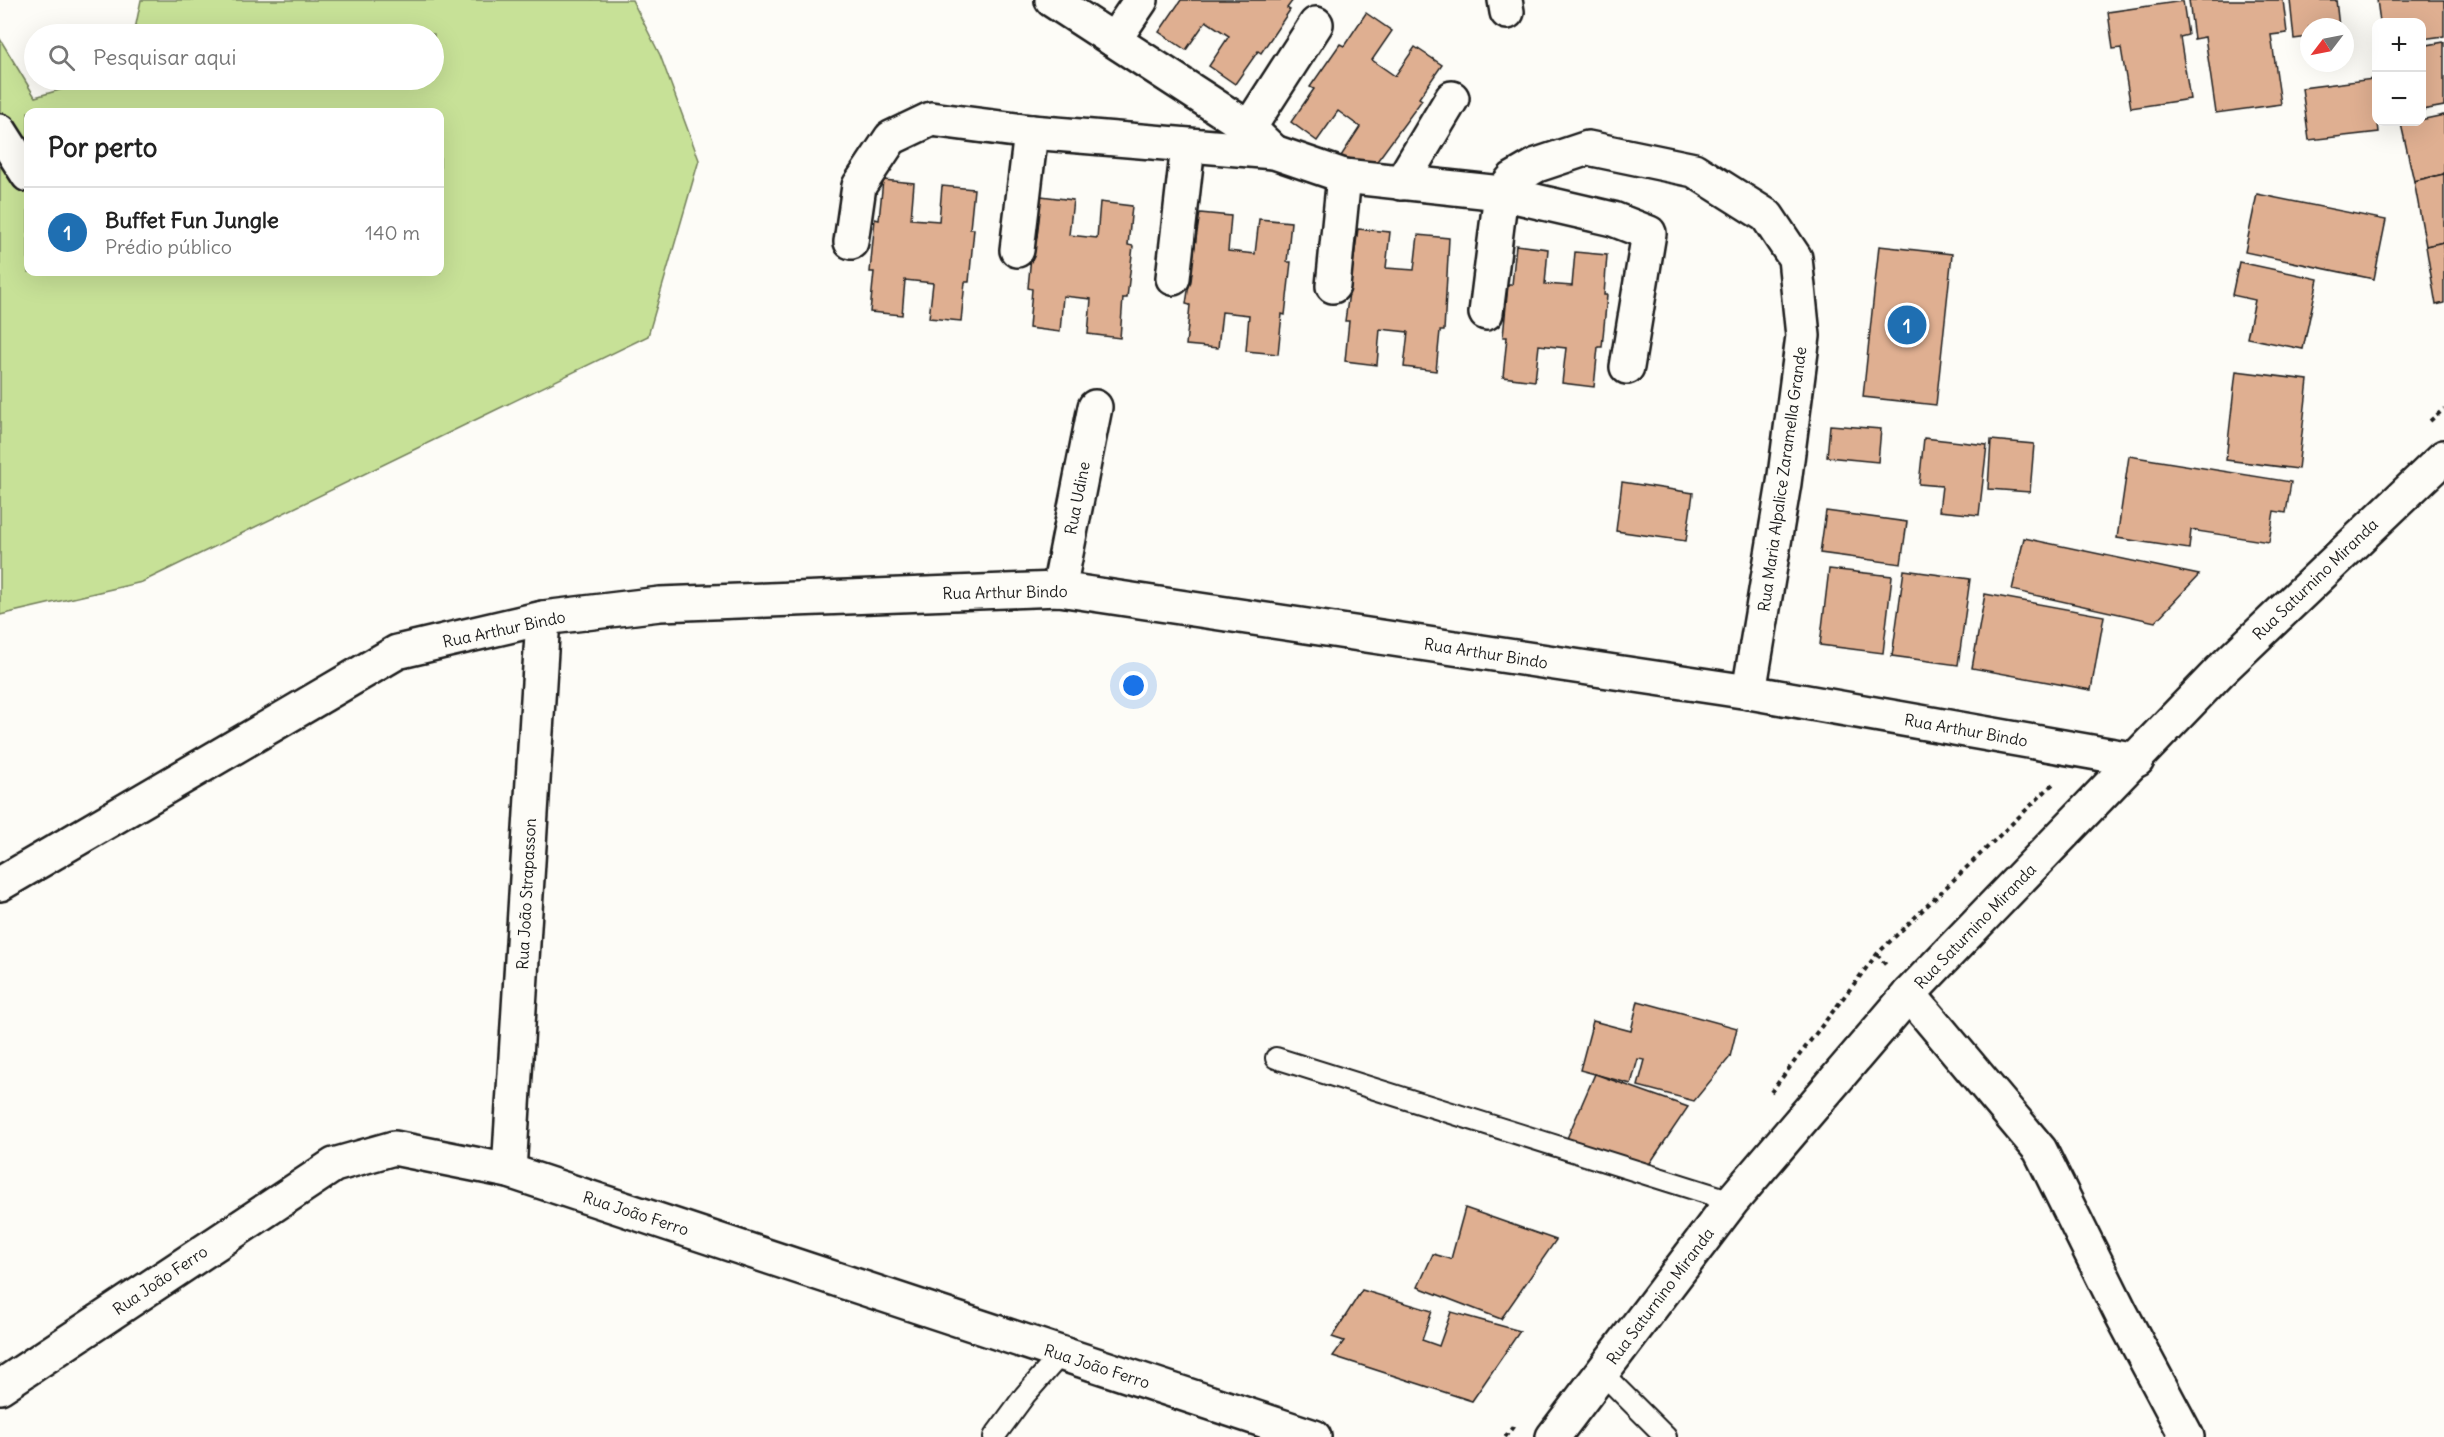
<!DOCTYPE html>
<html lang="pt">
<head>
<meta charset="utf-8">
<style>
  body { margin:0; font-family:Delius,sans-serif; background:#f2f2f2; color:#222 }
  .controls { position:absolute; right:18px; top:18px; display:grid; overflow:hidden; border-radius:12px; box-shadow:0 6px 24px #0002 }
  .controls button { width:54px; height:54px; display:grid; place-items:center; padding:0; border:0; border-bottom:2px solid #e0e0e0; background:#fff; color:#222; font:30px sans-serif }
  .compass { position:absolute; left:2300px; top:18px; width:54px; height:54px; border-radius:50%; background:#fff; box-shadow:0 6px 24px #0002; rotate:238deg }
  .you { position:absolute; left:1134px; top:686px; width:21px; height:21px; margin:-15px; border:4px solid #fff; border-radius:50%; background:#1a73e8; box-shadow:0 0 0 9px #1a73e833 }
  .badge { display:grid; place-items:center; width:39px; height:39px; border-radius:50%; background:#1f6fb2; color:#fff; font-size:20px; font-weight:700 }
  .pin { position:absolute; translate:-50% -50%; border:3px solid #fff; box-shadow:0 2px 6px #0006 }
  .list { margin:0; padding:0; list-style:none }
  h2 { display:flex; justify-content:space-between; align-items:center; height:78px; margin:0; padding:0 24px; font-size:26px }
  h2 small { font-size:20px; font-weight:400; color:#767676 }
  .list li { display:grid; grid-template-columns:39px 1fr auto; gap:18px; align-items:center; box-sizing:border-box; height:90px; padding:0 24px; border-top:2px solid #e0e0e0 }
  .list b { display:block; font-size:22px; white-space:nowrap }
  .list p { margin:0; font-size:20px; white-space:nowrap; color:#767676 }
  .list em { font-size:20px; font-style:normal; color:#767676 }
  .icon { flex:none; width:33px; height:33px; fill:none; stroke:currentColor; stroke-width:2; stroke-linecap:round; stroke-linejoin:round }
  .map { position:relative; flex:none; width:2444px; height:1437px; overflow:hidden }
  .search { position:absolute; background:#fff; box-shadow:0 6px 24px #0002; left:24px; top:24px; width:420px; height:66px; display:flex; align-items:center; gap:15px; box-sizing:border-box; padding:0 21px; border-radius:33px; color:#767676; font-size:22px }
  .panel { position:absolute; background:#fff; box-shadow:0 6px 24px #0002; left:24px; top:108px; width:420px; height:168px; border-radius:12px }
  .map>svg:first-child { display:block }
</style>
</head>
<body>
<div class="map">
<svg width="2444" height="1437" viewBox="0 0 2444 1437">
  <rect width="100%" height="100%" fill="#fdfcf7"/>
  <filter id="ink" filterUnits="userSpaceOnUse"><feTurbulence type="fractalNoise" baseFrequency=".0167" numOctaves="2"/><feDisplacementMap in="SourceGraphic" scale="12" xChannelSelector="R" yChannelSelector="G"/><feConvolveMatrix kernelMatrix="1 2 1 2 8 2 1 2 1" color-interpolation-filters="sRGB"/></filter>
  <g filter="url(#ink)">
    <path fill="#c7e197" stroke="#727e5a" stroke-width="1.5" fill-rule="evenodd" d="M141,0H632L660,55L699,160L648,336L142,582L0,615V39L35,97L94,80H434V34H134ZM28,112H440V272H28Z"/>
    <g fill="#dfaf91" stroke="#1c1c1c" stroke-width="1.5">
      <path d="M1181,0H1293L1287,8L1290,10L1261,53L1258,51L1235,84L1209,66L1229,36L1206,21L1186,50L1159,32Z"/>
      <path d="M2189,0H2283L2287,33L2271,35L2281,104L2216,113L2205,37L2194,39Z"/>
      <path d="M2290,0H2336L2339,27H2309V37L2294,39Z"/>
      <path d="M2377,0H2444V36L2422,39V22H2380Z"/>
      <path d="M2183,1L2188,35L2180,37L2190,99L2131,108L2121,48L2113,49L2108,12Z"/>
      <path d="M1366,13L1392,31L1372,60L1395,76L1415,47L1442,65L1419,98L1422,100L1367,175L1341,156L1360,127L1338,111L1317,141L1291,122L1314,89L1310,87L1340,44L1344,46Z"/>
      <path d="M2444,42V106L2422,110V46Z"/>
      <path d="M2373,79L2379,132L2309,140L2302,88Z"/>
      <path d="M2444,115V174L2414,181L2401,124Z"/>
      <path d="M2444,174V242L2426,246L2414,181Z"/>
      <path d="M883,180L914,183L911,219L939,221L942,186L974,189L970,229H974L969,282H965L961,321L929,318L933,283L905,280L902,315L870,312L874,272H870L875,219L879,220Z"/>
      <path d="M2257,194L2386,220L2374,279L2245,252Z"/>
      <path d="M1041,196L1073,200L1069,235L1097,238L1100,202L1132,206L1128,245L1133,246L1127,298H1123L1120,338L1088,334L1091,299L1063,296L1060,332L1029,328L1032,289L1028,288L1033,235L1037,236Z"/>
      <path d="M1200,213L1231,216L1228,251L1255,254L1259,219L1291,222L1287,262H1291L1285,315L1282,314L1278,354L1246,351L1249,315L1222,312L1218,348L1186,345L1190,305L1186,304Z"/>
      <path d="M1358,229L1390,232L1386,268L1414,270L1418,235L1449,238L1444,331H1440L1436,371L1404,367L1408,332L1380,329L1377,365L1345,361L1349,321H1345Z"/>
      <path d="M2444,242V303L2436,305L2426,246Z"/>
      <path d="M1516,245L1548,249L1545,284L1572,286L1575,252L1607,255L1604,295H1607L1602,347H1598L1594,387L1562,383L1566,348L1539,345L1535,381L1503,377L1507,337H1503L1508,285H1512Z"/>
      <path d="M1879,246L1952,254L1936,405L1863,397Z"/>
      <path d="M2239,262L2318,279L2303,349L2247,338L2255,300L2232,295Z"/>
      <path d="M2236,371L2308,380L2298,469L2226,460Z"/>
      <path d="M1830,425L1881,429L1878,462L1827,457Z"/>
      <path d="M1924,438L1987,445L1979,515L1939,511L1942,486L1919,484Z"/>
      <path d="M1991,440L2034,444L2030,492L1988,489Z"/>
      <path d="M2129,456L2291,482L2286,513L2274,511L2269,542L2191,530L2189,549L2117,538Z"/>
      <path d="M1622,482L1693,493L1686,541L1616,531Z"/>
      <path d="M1826,511L1907,522L1901,564L1820,553Z"/>
      <path d="M2024,538L2199,575L2155,622L2012,590Z"/>
      <path d="M1829,569L1892,576L1883,653L1820,645Z"/>
      <path d="M1904,570L1970,579L1958,665L1892,656Z"/>
      <path d="M1985,594L2104,616L2091,690L1972,668Z"/>
      <path d="M1638,1001L1737,1028L1730,1057L1694,1101L1638,1086L1645,1060L1638,1059L1631,1084L1580,1070L1593,1021L1631,1031Z"/>
      <path d="M1595,1074L1688,1107L1644,1172L1565,1143Z"/>
      <path d="M1465,1208L1556,1240L1501,1319L1418,1287L1433,1254L1451,1259Z"/>
      <path d="M1362,1290L1432,1311L1422,1340L1439,1346L1451,1312L1520,1331L1472,1401L1333,1356L1344,1341L1332,1337Z"/>
    </g>
    <g fill="none" stroke-linecap="round" stroke-linejoin="round">
      <defs>
        <g id="service">
          <path d="M1276,1058L1732,1201"/>
          <path d="M1602,1373L1666,1437"/>
          <path d="M994,1437L1025,1395L1061,1354"/>
        </g>
        <g id="minor">
          <path d="M1052,0L1249,128L1274,152"/>
          <path d="M1505,0L1507,12"/>
          <path d="M1114,40L1141,0"/>
          <path d="M1249,128L1316,24"/>
          <path d="M0,131L28,175"/>
          <path d="M1401,183L1452,98"/>
          <path d="M851,242L859,186L891,138L931,119L1031,132L1274,152L1344,176L1501,193L1513,179L1537,165L1588,148L1694,170L1767,216L1795,258L1803,336L1784,483L1749,692"/>
          <path d="M1017,250L1031,132"/>
          <path d="M1173,278L1188,146"/>
          <path d="M1333,286L1344,176"/>
          <path d="M1486,313L1501,193L1613,219L1649,233L1627,367"/>
          <path d="M1059,589L1095,407"/>
          <path d="M0,884L397,652L543,618L660,604L1059,589L1749,692L2137,760"/>
          <path d="M1909,994L2040,1150L2121,1313L2187,1437"/>
          <path d="M509,1171L543,618"/>
          <path d="M0,1387L334,1165L394,1148L509,1171L1314,1437"/>
        </g>
        <path id="secondary" d="M1553,1437L1732,1201L1909,994L2220,671L2444,457"/>
      </defs>
      <use href="#service" stroke="#1c1c1c" stroke-width="24"/>
      <use href="#minor" stroke="#1c1c1c" stroke-width="38"/>
      <use href="#secondary" stroke="#1c1c1c" stroke-width="38"/>
      <g stroke="#1c1c1c" stroke-width="4" stroke-dasharray="4.5 4.5" stroke-linecap="butt">
        <path d="M2430,421L2444,409"/>
        <path d="M1877,954L1886,965"/>
        <path d="M1771,1092L1877,954L2053,784"/>
        <path d="M1505,1437L1516,1423"/>
      </g>
      <use href="#service" stroke="#fdfcf7" stroke-width="20"/>
      <use href="#minor" stroke="#fdfcf7" stroke-width="33"/>
      <use href="#secondary" stroke="#fdfcf7" stroke-width="33"/>
    </g>
  </g>
  <g text-anchor="middle" dominant-baseline="central" stroke-width="4.5" stroke-linejoin="round" paint-order="stroke">
    <g font-size="16" fill="#1c1c1c" stroke="#fdfcf7">
      <text transform="translate(1782 479) rotate(-82)">Rua Maria Alpalice Zaramella Grande</text>
      <text transform="translate(1077 498) rotate(-79)">Rua Udine</text>
      <text transform="translate(2315 579) rotate(-44)">Rua Saturnino Miranda</text>
      <text transform="translate(1005 592) rotate(-1)">Rua Arthur Bindo</text>
      <text transform="translate(504 629) rotate(-12)">Rua Arthur Bindo</text>
      <text transform="translate(1486 653) rotate(9)">Rua Arthur Bindo</text>
      <text transform="translate(1966 730) rotate(10)">Rua Arthur Bindo</text>
      <text transform="translate(526 894) rotate(-87)">Rua João Strapasson</text>
      <text transform="translate(1975 926) rotate(-46)">Rua Saturnino Miranda</text>
      <text transform="translate(636 1213) rotate(18)">Rua João Ferro</text>
      <text transform="translate(160 1280) rotate(-34)">Rua João Ferro</text>
      <text transform="translate(1660 1296) rotate(-53)">Rua Saturnino Miranda</text>
      <text transform="translate(1097 1366) rotate(18)">Rua João Ferro</text>
    </g>
  </g>
</svg>
<div class="controls">
<button>+</button>
<button>−</button>
</div>
<svg class="compass" viewBox="-18 -18 36 36"><path d="M0-13l5 13h-10z" fill="#e53935"/><path d="M0 13l5-13h-10z" fill="#767676"/></svg>
<div class="you"></div>
<div class="pin badge" style="left:1907px;top:325px">1</div>
<div class="search"><svg class="icon" aria-label="search" viewBox="0 0 24 24"><circle cx="10" cy="10" r="6"/><path d="M15 15l6 6"/></svg>Pesquisar aqui</div>
<section class="panel">
<h2>Por perto<small></small></h2>
<ul class="list">
<li><span class="badge">1</span><div><b>Buffet Fun Jungle</b><p>Prédio público</p></div><em>140 m</em></li>
</ul>
</section>
</div>
</body>
</html>
